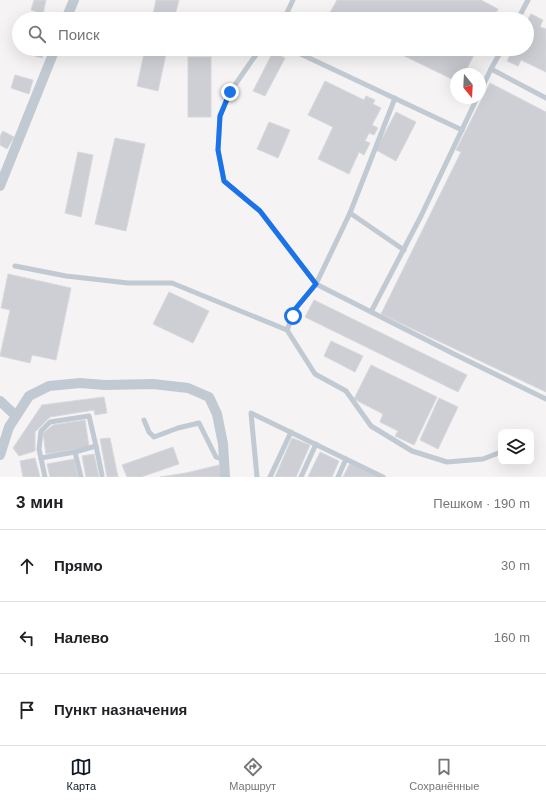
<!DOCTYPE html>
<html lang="ru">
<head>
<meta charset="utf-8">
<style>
  body { margin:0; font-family:Arial,sans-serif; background:#f2f2f2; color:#202124 }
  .controls { position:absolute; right:12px; bottom:12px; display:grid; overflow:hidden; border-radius:8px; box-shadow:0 4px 16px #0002 }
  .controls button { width:36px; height:36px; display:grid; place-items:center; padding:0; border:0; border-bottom:1px solid #e0e0e0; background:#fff; color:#202124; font:20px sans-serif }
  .compass { position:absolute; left:450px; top:68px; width:36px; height:36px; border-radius:50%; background:#fff; box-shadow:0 4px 16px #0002; rotate:162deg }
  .stop { position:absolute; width:12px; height:12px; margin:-9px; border:3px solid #1a73e8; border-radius:50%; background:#fff }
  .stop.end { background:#1a73e8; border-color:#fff; box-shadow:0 1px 4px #0008 }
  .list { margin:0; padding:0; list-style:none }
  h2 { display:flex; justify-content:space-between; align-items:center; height:52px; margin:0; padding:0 16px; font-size:17px }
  h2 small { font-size:13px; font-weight:400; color:#757577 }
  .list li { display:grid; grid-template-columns:26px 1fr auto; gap:12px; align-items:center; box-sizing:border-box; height:72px; padding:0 16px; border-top:1px solid #e0e0e0 }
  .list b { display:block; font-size:15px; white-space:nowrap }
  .list em { font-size:13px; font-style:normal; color:#757577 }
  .icon { flex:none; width:22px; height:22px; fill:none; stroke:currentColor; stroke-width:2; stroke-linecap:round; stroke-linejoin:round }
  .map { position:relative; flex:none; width:546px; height:477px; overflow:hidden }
  .search { position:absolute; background:#fff; box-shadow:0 4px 16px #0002; left:12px; right:12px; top:12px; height:44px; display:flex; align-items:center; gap:10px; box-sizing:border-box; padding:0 14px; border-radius:22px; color:#757577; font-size:15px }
  .sheet { height:268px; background:#fff }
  nav { display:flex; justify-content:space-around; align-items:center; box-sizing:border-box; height:56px; border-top:1px solid #e0e0e0; background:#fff; font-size:11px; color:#757577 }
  nav a { display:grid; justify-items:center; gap:2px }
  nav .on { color:#111827 }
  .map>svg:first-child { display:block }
</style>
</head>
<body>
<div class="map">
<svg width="546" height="477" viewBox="0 0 546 477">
  <rect width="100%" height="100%" fill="#f5f3f3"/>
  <g fill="#cdcfd5" stroke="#d7d9de">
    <path d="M34,0H46L43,14L31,10Z"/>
    <path d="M156,0H179L174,19H152Z"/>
    <path d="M337,0H481L498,9L493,19H329L327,18Z"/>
    <path d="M531,14L543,20L540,27L546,29V72L521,60L518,66L507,61L513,49H527V21Z"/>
    <path d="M32,49H45L42,58L31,55Z"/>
    <path d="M145,49H167L158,91L137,86Z"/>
    <path d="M390,49H477L464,74H456V81Z"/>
    <path d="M273,52L285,58L265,96L253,91Z"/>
    <rect x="188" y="57" width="23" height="60"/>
    <path d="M15,75L33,80L29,94L11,88Z"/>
    <path d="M325,81L364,100L366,96L375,100L373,104L381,108L372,125L378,128L374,135L369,133L365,141L370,143L364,155L359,152L349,174L318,159L333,127L308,115Z"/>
    <path d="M490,83L546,112V392L381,314L461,152L456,150Z"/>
    <path d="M396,112L416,122L396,161L376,150Z"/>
    <path d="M269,122L290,130L278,158L257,149Z"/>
    <path d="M3,131L14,137L7,149L0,145V136Z"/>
    <path d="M115,138L145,144L126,231L95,224Z"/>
    <path d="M78,152L93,155L81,217L65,213Z"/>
    <path d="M8,274L71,288L56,360L32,355L30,363L0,356L10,310L1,308Z"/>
    <path d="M169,292L209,311L193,343L153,324Z"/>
    <path d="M314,300L467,375L458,392L305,317Z"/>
    <path d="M331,341L363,356L355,372L324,356Z"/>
    <path d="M371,365L437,397L414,445L395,436L398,431L380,422L383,414L354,399Z"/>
    <path d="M104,397L107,413L95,415L94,410L50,417L35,432V451L19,456L13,448L42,405Z"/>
    <path d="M439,398L458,407L438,449L420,440Z"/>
    <path d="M85,420L89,447L46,454L43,433L53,425Z"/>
    <path d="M110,438L118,477H107L100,439Z"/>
    <path d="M292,438L310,445L296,477H275Z"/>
    <path d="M173,447L179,464L141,477H127L122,465Z"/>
    <path d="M320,452L339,461L332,477H308Z"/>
    <path d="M94,454L99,477H86L82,456Z"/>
    <path d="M35,458L40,477H23L20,461Z"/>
    <path d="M74,459L78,477H50L47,464Z"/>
    <path d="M350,463L378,477H343Z"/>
    <path d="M219,465L221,477H160L186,473Z"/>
  </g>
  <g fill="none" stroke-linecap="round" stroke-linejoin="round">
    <g stroke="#c1cad2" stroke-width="5">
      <path d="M284,19L293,0"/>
      <path d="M518,19L528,0"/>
      <path d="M260,49L230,92L220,116L218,150L224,181L260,211L316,284L350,213L404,250"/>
      <path d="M290,49L462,130"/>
      <path d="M491,69L546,98"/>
      <path d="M480,92L491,69L502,49"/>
      <path d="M350,213L395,98"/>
      <path d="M15,266L66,276L128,283H172L287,330L296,308L316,284L456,355L546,399"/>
      <path d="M371,312L421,216L477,98"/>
      <path d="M287,330L315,374L346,391L371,426L412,451L447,462L483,459L501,452"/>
      <path d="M144,420L149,432L154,437L178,428L199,423L216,457L224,460"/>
      <path d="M41,458L75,452"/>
      <path d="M45,477L39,449L41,431L50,422L89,416L96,446"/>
      <path d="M81,477L75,452L96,446L102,475"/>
      <path d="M257,477L251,413L383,477"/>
      <path d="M270,477L291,432"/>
      <path d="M301,477L316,444"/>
      <path d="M338,477L346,459"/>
    </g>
    <g stroke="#c1cad2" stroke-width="10">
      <path d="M66,19L74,0"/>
      <path d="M0,186L55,49"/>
      <path d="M0,401L16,416"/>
      <path d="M0,455L9,427L22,407L29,396L49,386L80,383L105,385L153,384L188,388L209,397L217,414L223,444L225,477"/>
    </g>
  </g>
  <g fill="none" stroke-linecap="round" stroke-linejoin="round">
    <path stroke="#1a73e8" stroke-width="5" d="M230,92L220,116L218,150L224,181L260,211L316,284L296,308L293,316"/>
  </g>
</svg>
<div class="controls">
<button><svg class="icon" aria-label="layers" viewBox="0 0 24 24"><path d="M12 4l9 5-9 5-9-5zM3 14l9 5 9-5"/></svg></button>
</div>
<svg class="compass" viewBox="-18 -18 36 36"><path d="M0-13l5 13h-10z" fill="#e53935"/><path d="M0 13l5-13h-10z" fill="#757577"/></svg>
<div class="stop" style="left:293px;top:316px"></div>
<div class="stop end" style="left:230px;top:92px"></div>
<div class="search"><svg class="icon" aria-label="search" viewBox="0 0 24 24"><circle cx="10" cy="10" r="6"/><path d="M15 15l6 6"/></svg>Поиск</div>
</div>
<section class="sheet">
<h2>3 мин<small>Пешком · 190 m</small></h2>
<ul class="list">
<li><svg class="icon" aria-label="ahead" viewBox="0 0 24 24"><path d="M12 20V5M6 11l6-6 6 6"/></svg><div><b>Прямо</b></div><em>30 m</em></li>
<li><svg class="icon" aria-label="left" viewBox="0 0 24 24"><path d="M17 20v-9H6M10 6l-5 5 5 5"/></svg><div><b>Налево</b></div><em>160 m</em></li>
<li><svg class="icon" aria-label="arrive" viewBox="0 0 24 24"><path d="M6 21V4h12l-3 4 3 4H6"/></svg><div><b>Пункт назначения</b></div></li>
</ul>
</section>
<nav>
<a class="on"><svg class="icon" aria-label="map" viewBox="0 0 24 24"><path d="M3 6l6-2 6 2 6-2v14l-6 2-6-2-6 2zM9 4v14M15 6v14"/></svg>Карта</a>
<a><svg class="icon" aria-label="directions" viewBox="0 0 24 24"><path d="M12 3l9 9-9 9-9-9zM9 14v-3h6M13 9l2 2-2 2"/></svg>Маршрут</a>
<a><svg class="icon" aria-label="saved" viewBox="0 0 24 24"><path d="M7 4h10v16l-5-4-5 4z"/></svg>Сохранённые</a>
</nav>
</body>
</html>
